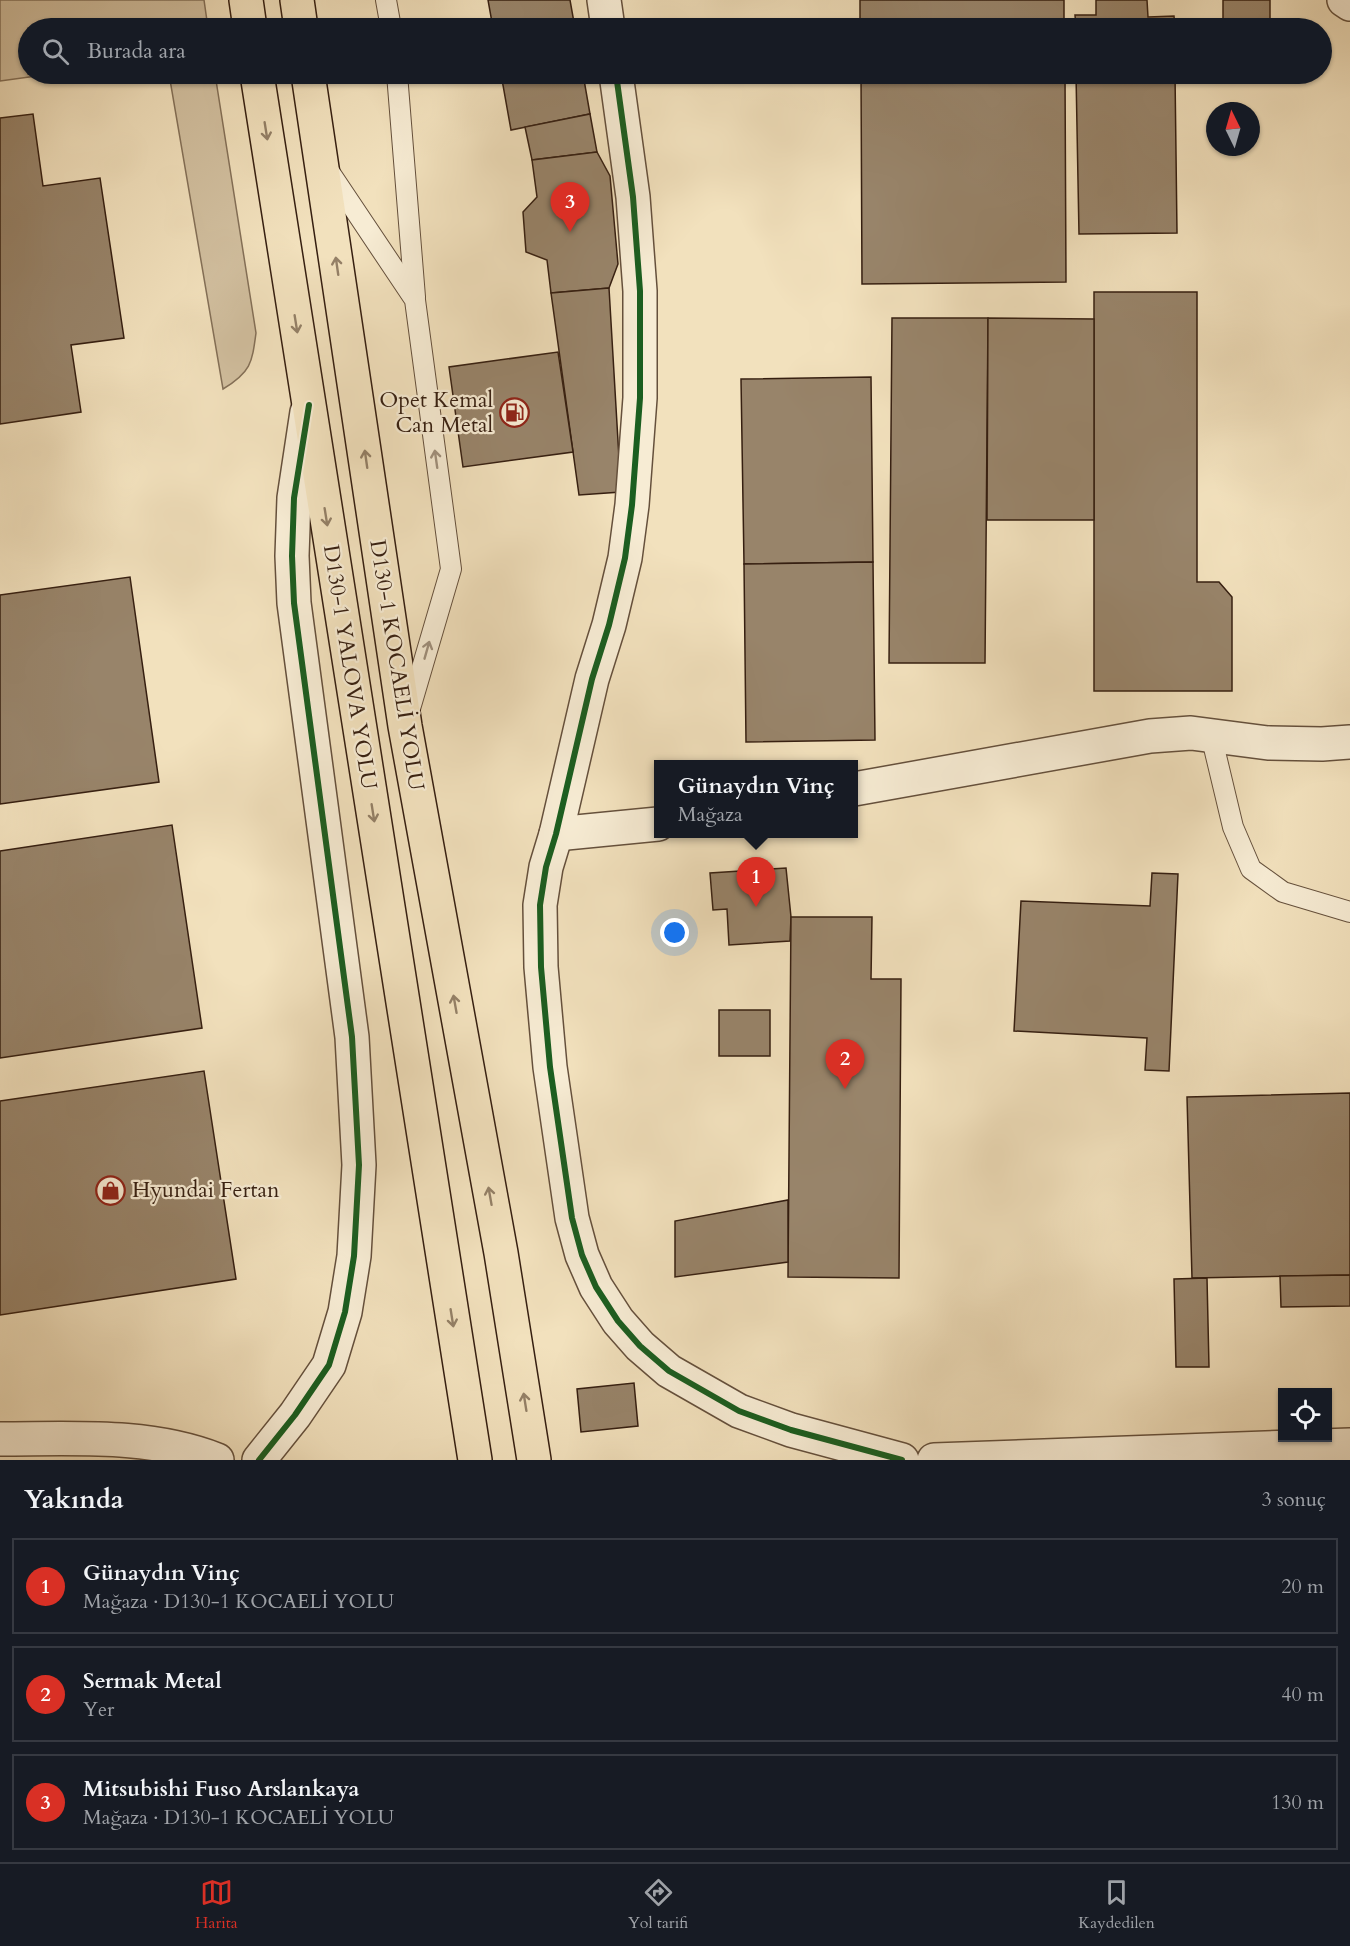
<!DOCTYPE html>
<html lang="tr">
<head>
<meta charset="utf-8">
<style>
  body { margin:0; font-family:Cardo,serif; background:#20242c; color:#f1f3f6 }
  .controls { position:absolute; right:18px; bottom:18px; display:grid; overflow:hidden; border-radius:0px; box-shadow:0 2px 4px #0004 }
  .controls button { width:54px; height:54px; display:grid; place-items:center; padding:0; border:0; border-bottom:2px solid #363941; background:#171b24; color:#f1f3f6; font:30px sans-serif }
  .compass { position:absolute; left:1206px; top:102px; width:54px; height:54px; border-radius:50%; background:#171b24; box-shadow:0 2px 4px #0004; rotate:355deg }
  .you { position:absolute; left:675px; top:933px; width:21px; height:21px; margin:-15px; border:4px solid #fff; border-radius:50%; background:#1a73e8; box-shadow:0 0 0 9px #1a73e833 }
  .badge { display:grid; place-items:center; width:39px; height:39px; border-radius:50%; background:#d93025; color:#fff; font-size:20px; font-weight:700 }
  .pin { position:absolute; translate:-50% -50px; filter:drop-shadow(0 2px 3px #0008) }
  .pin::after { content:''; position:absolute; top:32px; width:21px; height:18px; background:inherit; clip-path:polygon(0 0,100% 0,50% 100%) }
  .popup { position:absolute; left:654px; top:760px; width:204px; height:78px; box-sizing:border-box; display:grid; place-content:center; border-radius:0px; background:#171b24; filter:drop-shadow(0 2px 4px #0005); font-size:20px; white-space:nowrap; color:#9ea1a6 }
  .popup b { font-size:22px; color:#f1f3f6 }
  .popup::after { content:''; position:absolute; left:50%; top:100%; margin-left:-12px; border:12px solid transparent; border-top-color:#171b24 }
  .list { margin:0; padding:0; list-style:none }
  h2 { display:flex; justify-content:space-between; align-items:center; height:78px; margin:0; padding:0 24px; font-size:26px }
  h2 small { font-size:20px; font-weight:400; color:#9ea1a6 }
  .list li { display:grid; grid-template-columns:39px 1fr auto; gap:18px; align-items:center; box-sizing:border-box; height:96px; margin:0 12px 12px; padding:0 12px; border:2px solid #363941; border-radius:0px }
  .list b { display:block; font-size:22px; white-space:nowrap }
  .list p { margin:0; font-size:20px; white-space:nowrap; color:#9ea1a6 }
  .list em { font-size:20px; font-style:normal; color:#9ea1a6 }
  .icon { flex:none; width:33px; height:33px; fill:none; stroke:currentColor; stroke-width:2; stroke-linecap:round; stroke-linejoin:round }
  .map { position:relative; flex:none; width:1350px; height:1460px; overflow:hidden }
  .search { position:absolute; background:#171b24; box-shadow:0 2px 4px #0004; left:18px; right:18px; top:18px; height:66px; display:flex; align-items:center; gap:15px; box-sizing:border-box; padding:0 21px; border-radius:33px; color:#9ea1a6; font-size:22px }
  .sheet { height:402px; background:#171b24 }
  nav { display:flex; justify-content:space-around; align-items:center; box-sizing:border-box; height:84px; border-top:2px solid #363941; background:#171b24; font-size:16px; color:#9ea1a6 }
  nav a { display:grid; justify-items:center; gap:3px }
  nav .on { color:#d93025 }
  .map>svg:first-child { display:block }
</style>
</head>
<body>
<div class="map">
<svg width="1350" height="1460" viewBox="0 0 1350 1460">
  <rect width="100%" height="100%" fill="#f2e1bd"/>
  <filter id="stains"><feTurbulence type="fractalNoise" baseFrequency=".00333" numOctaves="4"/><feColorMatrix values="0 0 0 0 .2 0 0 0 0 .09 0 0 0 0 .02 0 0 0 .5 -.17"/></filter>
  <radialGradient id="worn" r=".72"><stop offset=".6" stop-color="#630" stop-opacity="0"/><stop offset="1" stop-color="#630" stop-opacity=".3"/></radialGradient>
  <g fill="#d2c0a0" stroke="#847058" stroke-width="1.5">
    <path d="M0,0H204L208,28H28V74H51L0,81Z"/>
    <path d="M169,74H215L256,333C252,363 251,372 223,389Z"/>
  </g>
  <g fill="#98846a" stroke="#361f11" stroke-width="1.5">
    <path d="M488,0H570L575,28H493Z"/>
    <rect x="860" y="0" width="204" height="28"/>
    <path d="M1096,0H1147L1148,17L1174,16L1175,28H1076L1075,15H1096Z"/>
    <rect x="1223" y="0" width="47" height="28"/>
    <path d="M501,74H583L590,114L511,130Z"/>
    <path d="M861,74H1065L1066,282L862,284Z"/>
    <path d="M1076,74H1175L1177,233L1079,234Z"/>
    <path d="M33,114L43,186L100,178L124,338L71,345L81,412L0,424V118Z"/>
    <path d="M590,114L597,152L532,160L525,127Z"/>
    <path d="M597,152L610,176L618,264L609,288L551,293L547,260L526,252L523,212L537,197L532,160Z"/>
    <path d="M609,288L621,492L579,495L551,293Z"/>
    <path d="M1094,292H1197V582H1219L1232,597V691H1094Z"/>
    <path d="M892,318H988L985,663H889Z"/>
    <path d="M988,318L1094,319V520H987Z"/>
    <path d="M558,352L573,452L463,467L449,367Z"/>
    <path d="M871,377L873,562L744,564L741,379Z"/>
    <path d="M873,562L875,740L746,742L744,564Z"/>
    <path d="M130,577L159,782L0,804V595Z"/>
    <path d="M172,825L202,1028L0,1058V851Z"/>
    <path d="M786,868L791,917L790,941L729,945L727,909L713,910L710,873Z"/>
    <path d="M1152,873L1178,874L1169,1071L1145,1070L1147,1038L1014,1031L1021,901L1150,906Z"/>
    <path d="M791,917H872L871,979H901L899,1278L788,1277Z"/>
    <rect x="719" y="1010" width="51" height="46"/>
    <path d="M204,1071L236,1279L0,1315V1101Z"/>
    <path d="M1350,1093V1275L1192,1278L1187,1097Z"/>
    <path d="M788,1200V1262L675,1277V1221Z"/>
    <path d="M1350,1275V1306L1281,1307L1280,1276Z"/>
    <path d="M1207,1278L1209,1367H1176L1174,1279Z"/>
    <path d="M634,1383L638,1426L581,1432L577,1389Z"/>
  </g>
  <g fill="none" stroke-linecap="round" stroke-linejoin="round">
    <defs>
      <g id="service">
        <path d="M386,0L391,28"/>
        <path d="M397,74L415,297"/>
        <path d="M328,170L415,300L451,569L409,712"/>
        <path d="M1211,735L1233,827L1251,869L1283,892L1350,912"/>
      </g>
      <g id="minor">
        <path d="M604,0L608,28"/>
        <path d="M1344,0L1350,4"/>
        <path d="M616,74L633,197L640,291V398L632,505L625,558L609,625L592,679L556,834L546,867L540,905L541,967L550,1067L572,1218L582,1255L596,1287L618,1321L640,1346L669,1371L739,1411L791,1430L902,1460"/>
        <path d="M854,789L1150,736L1191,733L1268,743L1322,744L1350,742"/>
        <path d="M556,834L658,824"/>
        <path d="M0,1439C72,1439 149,1433 217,1460"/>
        <path d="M259,1460L295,1415L329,1365L345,1312L354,1256L359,1165L352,1037L294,603L292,556L294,498L307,412"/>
        <path d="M934,1460L1350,1445"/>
      </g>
      <g id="trunk">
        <path d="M246,0L250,28"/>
        <path d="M297,0L301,28"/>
        <path d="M257,74L475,1460"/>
        <path d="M308,74L405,726L501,1253L534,1460"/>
      </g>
    </defs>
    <use href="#service" stroke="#65503c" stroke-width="22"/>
    <use href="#minor" stroke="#65503c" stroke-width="36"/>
    <use href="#trunk" stroke="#361f11" stroke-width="36"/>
    <use href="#service" stroke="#f7ecd4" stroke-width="20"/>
    <use href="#minor" stroke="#f7ecd4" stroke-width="33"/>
    <use href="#trunk" stroke="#f2e1bd" stroke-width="33"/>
    <defs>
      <g id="cycleway">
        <path d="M616,74L633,197L640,291V398L632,505L625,558L609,625L592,679L556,834L546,867L540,905L541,967L550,1067L572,1218L582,1255L596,1287L618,1321L640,1346L669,1371L739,1411L791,1430L902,1460"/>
        <path d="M259,1460L295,1415L329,1365L345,1312L354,1256L359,1165L352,1037L294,603L292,556L294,498L309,405"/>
      </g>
    </defs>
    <use href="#cycleway" stroke="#f7ecd4" stroke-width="10"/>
    <use href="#cycleway" stroke="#1b5e20" stroke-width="6"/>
  </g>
  <defs><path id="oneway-shaft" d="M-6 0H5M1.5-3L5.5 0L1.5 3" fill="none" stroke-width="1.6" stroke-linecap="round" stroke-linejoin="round" transform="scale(1.5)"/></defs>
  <g stroke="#948067">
    <use href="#oneway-shaft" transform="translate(266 131) rotate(81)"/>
    <use href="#oneway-shaft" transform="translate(337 266) rotate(-98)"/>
    <use href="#oneway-shaft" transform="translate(296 324) rotate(81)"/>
    <use href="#oneway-shaft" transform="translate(366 459) rotate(-98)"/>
    <use href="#oneway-shaft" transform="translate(326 517) rotate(81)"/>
    <use href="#oneway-shaft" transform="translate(373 813) rotate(81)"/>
    <use href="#oneway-shaft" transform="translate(455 1004) rotate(-100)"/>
    <use href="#oneway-shaft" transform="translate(490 1196) rotate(-100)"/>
    <use href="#oneway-shaft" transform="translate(452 1318) rotate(81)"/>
    <use href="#oneway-shaft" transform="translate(525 1402) rotate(-99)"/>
  </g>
  <g stroke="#a0907c">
    <use href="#oneway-shaft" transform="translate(436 459) rotate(-98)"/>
    <use href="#oneway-shaft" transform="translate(427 650) rotate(-74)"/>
  </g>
  <defs>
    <symbol id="fuel-ring" viewBox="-11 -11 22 22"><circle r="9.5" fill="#f7ecd4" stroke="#8f2418" stroke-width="1.5"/><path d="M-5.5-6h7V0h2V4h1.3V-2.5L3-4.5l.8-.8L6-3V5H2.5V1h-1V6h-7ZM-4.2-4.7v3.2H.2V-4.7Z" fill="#8f2418"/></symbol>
    <symbol id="shop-ring" viewBox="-11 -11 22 22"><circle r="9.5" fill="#f7ecd4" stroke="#8f2418" stroke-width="1.5"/><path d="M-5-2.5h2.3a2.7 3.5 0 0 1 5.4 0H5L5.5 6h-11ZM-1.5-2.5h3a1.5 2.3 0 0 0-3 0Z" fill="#8f2418"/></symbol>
  </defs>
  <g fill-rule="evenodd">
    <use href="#fuel-ring" x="498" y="396" width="33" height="33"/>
    <use href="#shop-ring" x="94" y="1174" width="33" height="33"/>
  </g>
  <g text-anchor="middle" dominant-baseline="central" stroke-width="4.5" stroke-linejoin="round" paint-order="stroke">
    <g font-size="22" fill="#361f11" stroke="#f7ecd4" text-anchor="end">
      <text x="493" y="400">Opet Kemal<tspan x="493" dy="25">Can Metal</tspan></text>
      <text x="132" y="1190" text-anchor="start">Hyundai Fertan</text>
    </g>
    <g font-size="22" fill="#361f11" stroke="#f7ecd4">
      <text transform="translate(397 665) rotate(81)">D130-1 KOCAELİ YOLU</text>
      <text transform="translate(350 667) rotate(81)">D130-1 YALOVA YOLU</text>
    </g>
  </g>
  <rect width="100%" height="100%" filter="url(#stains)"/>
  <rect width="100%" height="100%" fill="url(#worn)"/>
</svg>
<div class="controls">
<button><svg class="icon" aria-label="locate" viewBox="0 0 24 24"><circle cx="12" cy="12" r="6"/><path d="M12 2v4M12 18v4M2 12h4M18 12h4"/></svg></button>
</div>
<svg class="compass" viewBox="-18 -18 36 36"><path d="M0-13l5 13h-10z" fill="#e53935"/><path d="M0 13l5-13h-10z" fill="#9ea1a6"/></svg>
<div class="you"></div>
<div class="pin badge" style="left:756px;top:907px">1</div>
<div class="popup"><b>Günaydın Vinç</b>Mağaza</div>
<div class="pin badge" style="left:845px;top:1089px">2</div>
<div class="pin badge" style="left:570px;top:232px">3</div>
<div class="search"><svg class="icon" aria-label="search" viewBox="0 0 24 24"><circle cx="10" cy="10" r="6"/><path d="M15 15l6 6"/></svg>Burada ara</div>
</div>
<section class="sheet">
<h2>Yakında<small>3 sonuç</small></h2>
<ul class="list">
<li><span class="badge">1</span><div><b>Günaydın Vinç</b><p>Mağaza · D130-1 KOCAELİ YOLU</p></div><em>20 m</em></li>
<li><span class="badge">2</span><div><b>Sermak Metal</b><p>Yer</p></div><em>40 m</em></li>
<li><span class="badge">3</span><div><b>Mitsubishi Fuso Arslankaya</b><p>Mağaza · D130-1 KOCAELİ YOLU</p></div><em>130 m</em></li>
</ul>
</section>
<nav>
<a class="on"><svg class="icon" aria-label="map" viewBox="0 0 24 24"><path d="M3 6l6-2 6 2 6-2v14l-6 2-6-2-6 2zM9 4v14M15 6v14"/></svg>Harita</a>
<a><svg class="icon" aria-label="directions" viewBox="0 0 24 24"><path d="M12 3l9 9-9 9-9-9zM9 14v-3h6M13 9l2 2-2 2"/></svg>Yol tarifi</a>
<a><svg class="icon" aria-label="saved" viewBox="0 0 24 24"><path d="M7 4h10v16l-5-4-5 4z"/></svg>Kaydedilen</a>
</nav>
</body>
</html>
